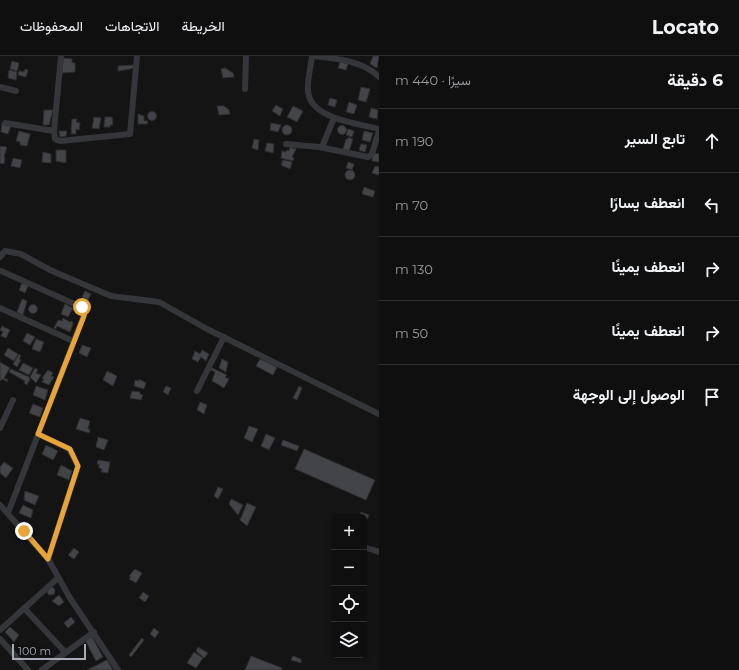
<!DOCTYPE html>
<html lang="ar">
<head>
<meta charset="utf-8">
<style>
  body { margin:0; font-family:Montserrat,Vazirmatn,sans-serif; background:#1d1d1e; color:#f1f3f6; direction:rtl }
  .controls { position:absolute; right:12px; bottom:12px; display:grid; overflow:hidden; border-radius:6px; box-shadow:0 2px 6px #0003 }
  .controls button { width:36px; height:36px; display:grid; place-items:center; padding:0; border:0; border-bottom:1px solid #2f2f30; background:#0f0f10; color:#f1f3f6; font:20px sans-serif }
  .scale { position:absolute; left:12px; bottom:10px; width:74px; box-sizing:border-box; padding-left:4px; border:2px solid #a6abb5; border-top:0; font-size:11px; line-height:14px; white-space:nowrap; color:#a6abb5; -webkit-text-stroke:3px #0f0f10; paint-order:stroke }
  .stop { position:absolute; width:12px; height:12px; margin:-9px; border:3px solid #e9a438; border-radius:50%; background:#fff }
  .stop.end { background:#e9a438; border-color:#fff; box-shadow:0 1px 4px #0008 }
  .list { margin:0; padding:0; list-style:none }
  h2 { display:flex; justify-content:space-between; align-items:center; height:52px; margin:0; padding:0 16px; font-size:17px }
  h2 small { font-size:13px; font-weight:400; color:#9b9c9f }
  .list li { display:grid; grid-template-columns:26px 1fr auto; gap:12px; align-items:center; box-sizing:border-box; height:64px; padding:0 16px; border-top:1px solid #2f2f30 }
  .list b { display:block; font-size:15px; white-space:nowrap }
  .list em { font-size:13px; font-style:normal; color:#9b9c9f }
  .icon { flex:none; width:22px; height:22px; fill:none; stroke:currentColor; stroke-width:2; stroke-linecap:round; stroke-linejoin:round }
  .map { position:relative; flex:none; width:379px; height:614px; overflow:hidden; direction:ltr }
  header { display:flex; align-items:center; gap:24px; box-sizing:border-box; height:56px; padding:0 20px; background:#0f0f10; border-bottom:1px solid #2f2f30 }
  header strong { font-size:19px }
  nav { display:flex; gap:22px; margin-inline-start:auto; font-size:14px }
  main { display:flex }
  aside { flex:1; background:#0f0f10 }
  .map>svg:first-child { display:block }
</style>
</head>
<body>
<header>
<strong>Locato</strong>
<nav><a>الخريطة</a><a>الاتجاهات</a><a>المحفوظات</a></nav>
</header>
<main>
<aside>
<h2>6 دقيقة<small>سيرًا · 440 m</small></h2>
<ul class="list">
<li><svg class="icon" aria-label="ahead" viewBox="0 0 24 24"><path d="M12 20V5M6 11l6-6 6 6"/></svg><div><b>تابع السير</b></div><em>190 m</em></li>
<li><svg class="icon" aria-label="left" viewBox="0 0 24 24"><path d="M17 20v-9H6M10 6l-5 5 5 5"/></svg><div><b>انعطف يسارًا</b></div><em>70 m</em></li>
<li><svg class="icon" aria-label="right" viewBox="0 0 24 24"><path d="M7 20v-9h11M14 6l5 5-5 5"/></svg><div><b>انعطف يمينًا</b></div><em>130 m</em></li>
<li><svg class="icon" aria-label="right" viewBox="0 0 24 24"><path d="M7 20v-9h11M14 6l5 5-5 5"/></svg><div><b>انعطف يمينًا</b></div><em>50 m</em></li>
<li><svg class="icon" aria-label="arrive" viewBox="0 0 24 24"><path d="M6 21V4h12l-3 4 3 4H6"/></svg><div><b>الوصول إلى الوجهة</b></div></li>
</ul>
</aside>
<div class="map">
<svg width="379" height="614" viewBox="0 0 379 614">
  <rect width="100%" height="100%" fill="#141415"/>
  <g fill="#434448" stroke="#2e2e31">
    <path d="M373,0H379L377,12L370,8Z"/>
    <path d="M63,2L72,3V7H75V16L62,17Z"/>
    <path d="M12,5L19,7L17,15L10,13Z"/>
    <path d="M340,6L348,8L346,14L338,12Z"/>
    <path d="M133,9V12L130,13L118,15V10Z"/>
    <path d="M225,12L233,17L234,21L223,22L221,13Z"/>
    <path d="M25,13L28,14L26,21L18,19L19,15L24,16Z"/>
    <path d="M9,14L17,16L16,24L8,22Z"/>
    <path d="M361,31L370,33L366,46L358,44Z"/>
    <path d="M330,42L337,44L335,51L328,49Z"/>
    <path d="M349,46L357,49L354,58L346,56Z"/>
    <path d="M276,49L283,53L280,60L272,55Z"/>
    <path d="M217,50H224L229,54L230,58L219,59Z"/>
    <path d="M293,50L303,55L297,66L287,61Z"/>
    <path d="M371,52L378,54L377,63L369,61Z"/>
    <path d="M44,54H53L49,69H43Z"/>
    <circle cx="152" cy="60" r="4.5"/>
    <path d="M138,58L144,60V65H148L147,68H138Z"/>
    <path d="M94,61L101,62L99,73L92,72Z"/>
    <path d="M105,61H112L113,69H110V71H104Z"/>
    <path d="M72,63H77L76,66L80,67L79,74L76,73V78H71Z"/>
    <path d="M2,67L11,69L8,78L1,76Z"/>
    <path d="M271,67L281,69L278,76L270,74Z"/>
    <circle cx="287" cy="74" r="5"/>
    <circle cx="342" cy="74" r="4.5"/>
    <path d="M348,73L354,75L352,81L346,79Z"/>
    <path d="M19,75L30,78L27,90L20,89V86L16,85Z"/>
    <path d="M59,75H67L66,80L60,81Z"/>
    <path d="M364,75L373,77L370,86L362,84Z"/>
    <path d="M348,81L353,83L349,95L343,93L346,83H348Z"/>
    <path d="M254,83L259,84L258,94L252,92Z"/>
    <path d="M267,87L274,88L273,97L265,95Z"/>
    <path d="M361,88L367,89L365,96L359,94Z"/>
    <path d="M0,90L7,91L4,101H5L4,108L0,107Z"/>
    <path d="M290,91L296,93L292,101L294,102L293,105L281,102L282,95L286,96L287,94L289,95Z"/>
    <path d="M56,94H66V107L56,105Z"/>
    <path d="M43,96L51,98V107L42,106Z"/>
    <path d="M373,97L379,98V106L372,105Z"/>
    <path d="M13,102L22,104L20,112L11,110Z"/>
    <path d="M283,104L292,106L290,113L281,109Z"/>
    <path d="M348,106L354,108L352,114L346,112Z"/>
    <path d="M375,110L379,111V119L372,117Z"/>
    <circle cx="350" cy="119" r="5"/>
    <path d="M364,131L375,135L373,141L362,138Z"/>
    <path d="M22,227L28,230L25,237L19,234Z"/>
    <path d="M85,235L91,238L88,244L82,241Z"/>
    <path d="M22,243L27,245L23,259L17,256Z"/>
    <path d="M65,248L73,252L68,261L61,258Z"/>
    <circle cx="33" cy="253" r="4.5"/>
    <path d="M63,262L70,266L72,265L73,268L70,276L57,270L56,273L54,272L58,264L62,265Z"/>
    <path d="M2,270L10,274L6,282L1,280L3,276L0,274Z"/>
    <path d="M27,277L35,281L30,289L23,285Z"/>
    <path d="M36,283L44,286L40,296L32,293Z"/>
    <path d="M82,289L91,292L87,301L79,297Z"/>
    <path d="M8,292L18,298L14,305L4,299Z"/>
    <path d="M202,294L209,298L206,305L201,301L198,306L192,303L195,295L200,298Z"/>
    <path d="M19,298L21,300L19,303L21,304L17,311L13,308Z"/>
    <path d="M222,303L228,306L226,316L219,312Z"/>
    <path d="M260,303L277,311L273,319L256,310Z"/>
    <path d="M0,306L10,312L4,322L8,324L7,326L3,323L0,325Z"/>
    <path d="M23,307L33,312L29,319L19,314Z"/>
    <path d="M210,311L227,319L225,321L229,323L224,332L212,325L215,316L209,313Z"/>
    <path d="M35,312L38,314L36,317L41,319L36,327L30,321Z"/>
    <path d="M11,313L29,321L30,323L27,329L24,327L25,325L9,316Z"/>
    <path d="M48,314L53,317L51,320L54,321L49,329L42,326L44,323L42,322Z"/>
    <path d="M107,315L117,320L113,330L103,324Z"/>
    <path d="M139,323L146,327L144,333L134,330L135,324L139,325Z"/>
    <path d="M36,330L48,334L45,344L33,339Z"/>
    <path d="M166,330L171,332L168,339L163,336Z"/>
    <path d="M299,330L302,332L297,344L293,342Z"/>
    <path d="M132,335L140,336V338L143,339L141,344L130,342Z"/>
    <path d="M200,346L207,349L204,358L197,354Z"/>
    <path d="M33,348L43,352L40,361L29,357Z"/>
    <path d="M80,362L90,365L88,373H90L89,377L76,373Z"/>
    <path d="M249,370L258,373L252,386L244,382Z"/>
    <path d="M266,378L275,382L269,394L261,390Z"/>
    <path d="M98,381L108,384L104,394L96,391Z"/>
    <path d="M283,384L299,390L297,395L281,389Z"/>
    <path d="M46,389L58,395L53,404L42,398Z"/>
    <path d="M304,393L375,424L366,444L295,413Z"/>
    <path d="M98,404L110,406L108,417L101,416L102,413L99,412V408H97Z"/>
    <path d="M4,406L13,412L6,422L0,417V411Z"/>
    <path d="M61,409L72,415L69,424L57,419Z"/>
    <path d="M218,431L223,433L218,443L214,440Z"/>
    <path d="M25,435L39,440L35,449L24,444Z"/>
    <path d="M231,443L243,449L238,459L229,448Z"/>
    <path d="M247,447L256,451L247,470L240,464Z"/>
    <path d="M23,449L33,454L31,462L19,457Z"/>
    <path d="M361,456L369,459L364,470V461H359Z"/>
    <path d="M74,492L79,496L74,503L68,499Z"/>
    <path d="M135,513L142,517L136,527L129,523L131,521L129,520Z"/>
    <circle cx="51" cy="535" r="4"/>
    <path d="M143,536L149,540L145,546L139,542Z"/>
    <path d="M59,539L64,546L59,550L52,545Z"/>
    <path d="M71,561L75,566L68,572L64,567Z"/>
    <path d="M10,571L19,579L14,586L5,576Z"/>
    <path d="M154,572L159,576L155,582L150,578Z"/>
    <path d="M92,581L103,601L96,605L85,584Z"/>
    <path d="M142,582L144,584L131,601L129,599Z"/>
    <path d="M198,591L208,597L204,602L196,595Z"/>
    <path d="M194,596L203,602L196,612L187,607Z"/>
    <path d="M251,600L282,612L281,614H245Z"/>
    <path d="M293,600L301,603V607L291,604Z"/>
    <path d="M107,604L113,614H87Z"/>
  </g>
  <g fill="none" stroke-linecap="round" stroke-linejoin="round">
    <g stroke="#35363a" stroke-width="6">
      <path d="M61,0L54,75L55,83L60,85L130,78L137,0"/>
      <path d="M312,0C311,11 307,23 308,34C309,63 357,67 379,73"/>
      <path d="M314,0C336,3 362,4 379,21"/>
      <path d="M0,31L16,35"/>
      <path d="M245,33L246,0"/>
      <path d="M5,67L54,75"/>
      <path d="M286,88L319,91L368,101L372,98L379,74"/>
      <path d="M322,91L334,62"/>
      <path d="M0,201L5,195L21,198L50,214L111,240L159,246L207,273L379,358"/>
      <path d="M1,215L81,251L85,256L8,457"/>
      <path d="M0,252L73,285"/>
      <path d="M197,335L224,281"/>
      <path d="M0,372L13,344"/>
      <path d="M38,378L69,393L78,410L48,503"/>
      <path d="M0,449L48,503L70,542L118,614"/>
      <path d="M364,491L379,496"/>
      <path d="M24,552L65,596"/>
      <path d="M0,574L58,522"/>
      <path d="M0,583L28,614"/>
      <path d="M42,614L94,576"/>
    </g>
  </g>
  <g fill="none" stroke-linecap="round" stroke-linejoin="round">
    <path stroke="#e9a438" stroke-width="5" d="M24,475L48,503L78,410L70,393L38,378L84,260L85,256L82,251"/>
  </g>
</svg>
<div class="controls">
<button>+</button>
<button>−</button>
<button><svg class="icon" aria-label="locate" viewBox="0 0 24 24"><circle cx="12" cy="12" r="6"/><path d="M12 2v4M12 18v4M2 12h4M18 12h4"/></svg></button>
<button><svg class="icon" aria-label="layers" viewBox="0 0 24 24"><path d="M12 4l9 5-9 5-9-5zM3 14l9 5 9-5"/></svg></button>
</div>
<div class="scale">100 m</div>
<div class="stop" style="left:82px;top:251px"></div>
<div class="stop end" style="left:24px;top:475px"></div>
</div>
</main>
</body>
</html>
